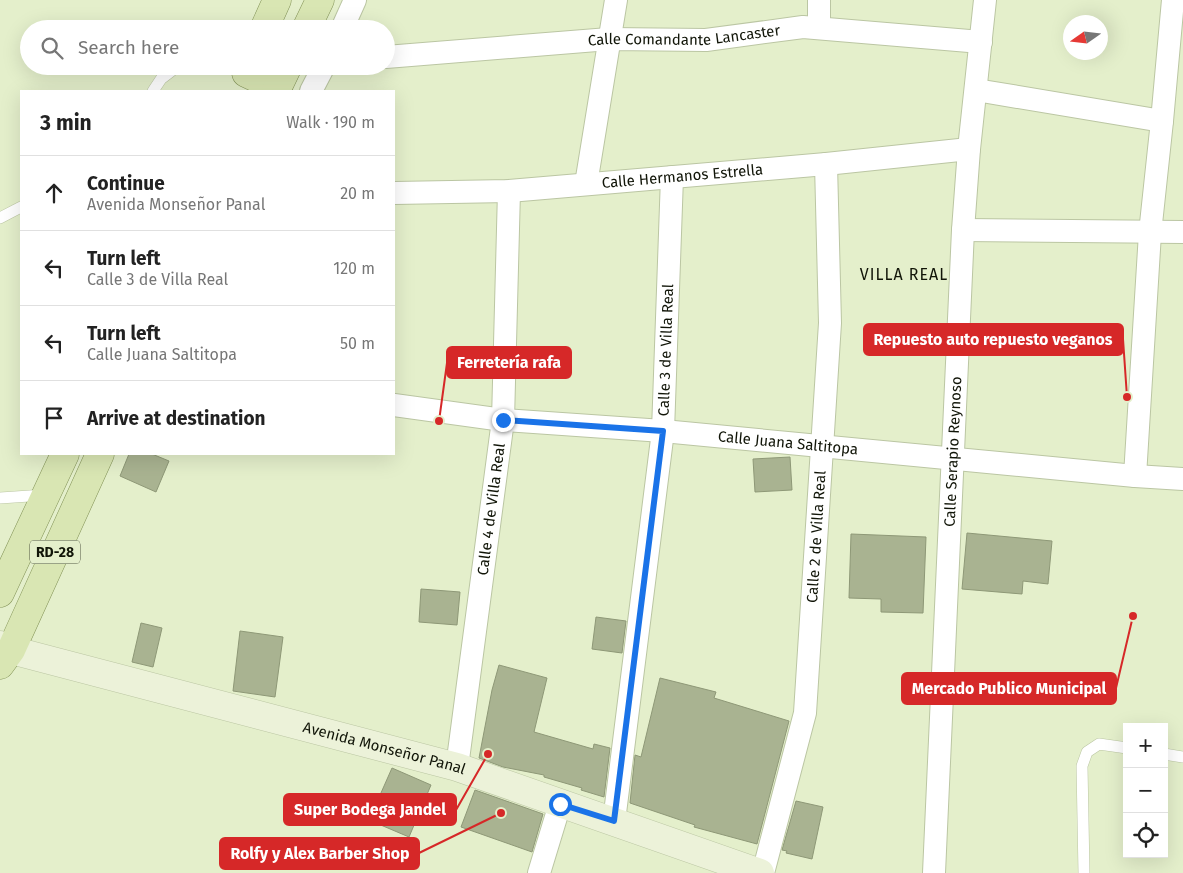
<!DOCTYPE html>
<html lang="en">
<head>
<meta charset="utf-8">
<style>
  body { margin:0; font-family:"Fira Sans",sans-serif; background:#f6f6f6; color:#222 }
  .controls { position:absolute; right:15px; bottom:15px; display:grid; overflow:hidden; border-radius:0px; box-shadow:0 5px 20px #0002 }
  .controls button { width:45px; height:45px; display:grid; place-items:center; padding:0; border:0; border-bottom:1px solid #e0e0e0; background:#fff; color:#222; font:25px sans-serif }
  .compass { position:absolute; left:1063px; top:15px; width:45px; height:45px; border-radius:50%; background:#fff; box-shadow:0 5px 20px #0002; rotate:256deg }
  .stop { position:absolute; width:15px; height:15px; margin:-11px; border:4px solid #1a73e8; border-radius:50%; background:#fff }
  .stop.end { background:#1a73e8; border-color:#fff; box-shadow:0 1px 5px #0008 }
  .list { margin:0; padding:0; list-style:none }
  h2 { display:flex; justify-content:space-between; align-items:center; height:65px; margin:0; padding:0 20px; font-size:21px }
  h2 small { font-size:16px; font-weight:400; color:#767676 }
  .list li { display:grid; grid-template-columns:32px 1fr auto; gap:15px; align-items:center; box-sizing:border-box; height:75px; padding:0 20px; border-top:1px solid #e0e0e0 }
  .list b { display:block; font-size:19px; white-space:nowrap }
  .list p { margin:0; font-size:16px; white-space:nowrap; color:#767676 }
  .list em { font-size:16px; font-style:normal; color:#767676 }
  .icon { flex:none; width:28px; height:28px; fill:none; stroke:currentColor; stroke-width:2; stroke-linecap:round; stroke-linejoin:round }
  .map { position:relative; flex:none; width:1183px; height:873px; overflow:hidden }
  .search { position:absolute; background:#fff; box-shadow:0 5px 20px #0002; left:20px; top:20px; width:375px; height:55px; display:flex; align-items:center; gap:12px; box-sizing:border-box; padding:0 18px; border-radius:28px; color:#767676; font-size:19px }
  .panel { position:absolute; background:#fff; box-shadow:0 5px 20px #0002; left:20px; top:90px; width:375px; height:365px; border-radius:0px }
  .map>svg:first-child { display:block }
</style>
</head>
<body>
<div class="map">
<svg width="1183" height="873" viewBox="0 0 1183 873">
  <rect width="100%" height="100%" fill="#e4efcb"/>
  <g fill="#a9b391" stroke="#8e9877">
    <path d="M129,454H152L169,461L156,492L120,476Z"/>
    <path d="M790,457L792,490L755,492L753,459Z"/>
    <path d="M967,533L1052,541L1048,584L1023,581L1022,594L962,589Z"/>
    <path d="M851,534L926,537L923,613L881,612V599L849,598Z"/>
    <path d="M421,589L460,592L457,625L419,622Z"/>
    <path d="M596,617L626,621L622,653L592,649Z"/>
    <path d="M141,623L162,628L153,667L132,662Z"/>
    <path d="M240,631L283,637L275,697L233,691Z"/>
    <path d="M499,665L547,678L534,732L593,749L594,744L610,748L604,797L581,790L582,788L544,777V775L503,767L479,758L492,690Z"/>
    <path d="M660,678L716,692L714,698L789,721L757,844L694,827L695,825L630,803L635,755L641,757Z"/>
    <path d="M392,768L431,785L409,837L369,820Z"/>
    <path d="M475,790L543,814L532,852L461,827Z"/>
    <path d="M796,801L823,807L812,859L786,853L787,851L782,850Z"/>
  </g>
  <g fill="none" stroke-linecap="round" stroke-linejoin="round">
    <defs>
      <g id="lane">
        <path d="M153,91L161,79L178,66"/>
        <path d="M0,218L21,207"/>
        <path d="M0,498L44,495"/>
        <path d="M1164,754L1183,757"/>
        <path d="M1084,873L1082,766L1087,752L1099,744L1127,748"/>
      </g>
      <g id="street">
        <path d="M819,28V0"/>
        <path d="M342,29L355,0"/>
        <path id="s1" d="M386,57L609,39L706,40L803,27L981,42"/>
        <path d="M976,90L1162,121"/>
        <path d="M311,91L324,66"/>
        <path d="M586,184L616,0"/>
        <path id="s2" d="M394,193L509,191L826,164L969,149"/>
        <path d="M963,230L1183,232"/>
        <path id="s3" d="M394,405L503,420L663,431L1135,476L1183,479"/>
        <path d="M1135,476L1150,233L1162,121L1173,0"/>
        <path id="s4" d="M457,767L503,420L509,191"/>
        <path id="s5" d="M614,821L663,431L672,177"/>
        <path d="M539,873L560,804"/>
        <path id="s6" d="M763,873L805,713L830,323L826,164"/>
        <path id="s7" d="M934,873L963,230L969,149L985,0"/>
      </g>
      <g id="secondary">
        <path id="s8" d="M0,645L11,650L457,767L760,873"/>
      </g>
      <g id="primary">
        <path d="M264,29L277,0"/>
        <path d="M306,29L320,0"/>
        <path d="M246,73L278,88"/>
        <path d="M276,91L288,66"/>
        <path d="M0,593L65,454"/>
        <path d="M0,665L11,650L100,454"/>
      </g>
    </defs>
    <use href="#lane" stroke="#bbc6a3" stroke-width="12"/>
    <use href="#street" stroke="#bbc6a3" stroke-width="24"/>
    <use href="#secondary" stroke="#bbc6a3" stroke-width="29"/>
    <use href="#primary" stroke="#829256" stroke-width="29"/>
    <use href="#lane" stroke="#fff" stroke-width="11"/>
    <use href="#street" stroke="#fff" stroke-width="22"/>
    <use href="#secondary" stroke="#ecf2d9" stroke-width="28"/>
    <use href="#primary" stroke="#d9e6b3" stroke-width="28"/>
  </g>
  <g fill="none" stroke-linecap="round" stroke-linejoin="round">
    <path stroke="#1a73e8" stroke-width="6" d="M503,420L663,431L614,821L560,804"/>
  </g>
  <g text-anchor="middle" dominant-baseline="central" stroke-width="4" stroke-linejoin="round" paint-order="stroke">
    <rect fill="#e4efcb" stroke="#505642" stroke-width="1" x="30" y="540.5" width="50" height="23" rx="4"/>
    <g font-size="14" font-weight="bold" fill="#111508">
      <text x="55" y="552">RD-28</text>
    </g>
    <g font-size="15" fill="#111508" stroke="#e4efcb">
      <text stroke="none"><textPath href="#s1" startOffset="299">Calle Comandante Lancaster</textPath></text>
      <text stroke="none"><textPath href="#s2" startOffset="289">Calle Hermanos Estrella</textPath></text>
      <text stroke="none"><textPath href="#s5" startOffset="474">Calle 3 de Villa Real</textPath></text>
      <text stroke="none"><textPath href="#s3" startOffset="396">Calle Juana Saltitopa</textPath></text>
      <text stroke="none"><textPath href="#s7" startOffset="422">Calle Serapio Reynoso</textPath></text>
      <text stroke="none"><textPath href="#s4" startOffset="260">Calle 4 de Villa Real</textPath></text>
      <text stroke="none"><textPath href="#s6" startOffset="342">Calle 2 de Villa Real</textPath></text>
      <text stroke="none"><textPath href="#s8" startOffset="398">Avenida Monseñor Panal</textPath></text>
    </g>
    <g font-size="16" letter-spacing="1" fill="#111508" stroke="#e4efcb">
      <text x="904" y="274">VILLA REAL</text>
    </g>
  </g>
  <path fill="none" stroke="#d62828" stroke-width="2" d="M1127 397L1123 339M439 421L447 363M1133 616L1116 688M488 754L456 810M501 813L419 853"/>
  <g fill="#d62828" stroke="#e4efcb" stroke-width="2">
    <circle cx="1127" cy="397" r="5"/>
    <circle cx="439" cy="421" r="5"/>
    <circle cx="1133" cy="616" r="5"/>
    <circle cx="488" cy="754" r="5"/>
    <circle cx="501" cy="813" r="5"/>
  </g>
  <g fill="#d62828" stroke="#d62828" stroke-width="2">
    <rect x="864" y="324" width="259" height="31" rx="5"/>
    <rect x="447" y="347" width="124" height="31" rx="5"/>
    <rect x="902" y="673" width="214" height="31" rx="5"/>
    <rect x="284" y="794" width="172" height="31" rx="5"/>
    <rect x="220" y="838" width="199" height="31" rx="5"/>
  </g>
  <g font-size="16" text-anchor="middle" font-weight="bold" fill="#fff">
    <text x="993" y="345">Repuesto auto repuesto veganos</text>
    <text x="509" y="368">Ferretería rafa</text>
    <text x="1009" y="694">Mercado Publico Municipal</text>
    <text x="370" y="815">Super Bodega Jandel</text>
    <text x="320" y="859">Rolfy y Alex Barber Shop</text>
  </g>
</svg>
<div class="controls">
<button>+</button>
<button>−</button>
<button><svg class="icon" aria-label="locate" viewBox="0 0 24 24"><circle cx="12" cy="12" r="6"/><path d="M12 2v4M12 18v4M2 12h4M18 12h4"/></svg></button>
</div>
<svg class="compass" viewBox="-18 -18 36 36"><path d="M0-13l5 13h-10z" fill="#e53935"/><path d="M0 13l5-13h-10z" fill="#767676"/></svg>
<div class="stop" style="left:560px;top:804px"></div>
<div class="stop end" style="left:503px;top:420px"></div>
<div class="search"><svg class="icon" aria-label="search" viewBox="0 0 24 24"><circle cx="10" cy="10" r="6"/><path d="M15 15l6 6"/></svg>Search here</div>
<section class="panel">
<h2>3 min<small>Walk · 190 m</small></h2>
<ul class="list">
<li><svg class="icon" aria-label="ahead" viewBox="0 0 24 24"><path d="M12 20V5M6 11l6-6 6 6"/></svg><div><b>Continue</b><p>Avenida Monseñor Panal</p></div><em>20 m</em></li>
<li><svg class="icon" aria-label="left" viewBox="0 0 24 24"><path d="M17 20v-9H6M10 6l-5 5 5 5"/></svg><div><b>Turn left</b><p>Calle 3 de Villa Real</p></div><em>120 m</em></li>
<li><svg class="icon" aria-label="left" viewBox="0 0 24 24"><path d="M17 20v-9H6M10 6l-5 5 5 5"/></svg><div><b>Turn left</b><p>Calle Juana Saltitopa</p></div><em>50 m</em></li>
<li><svg class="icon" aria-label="arrive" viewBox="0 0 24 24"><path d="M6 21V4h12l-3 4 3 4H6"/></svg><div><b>Arrive at destination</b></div></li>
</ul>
</section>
</div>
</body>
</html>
